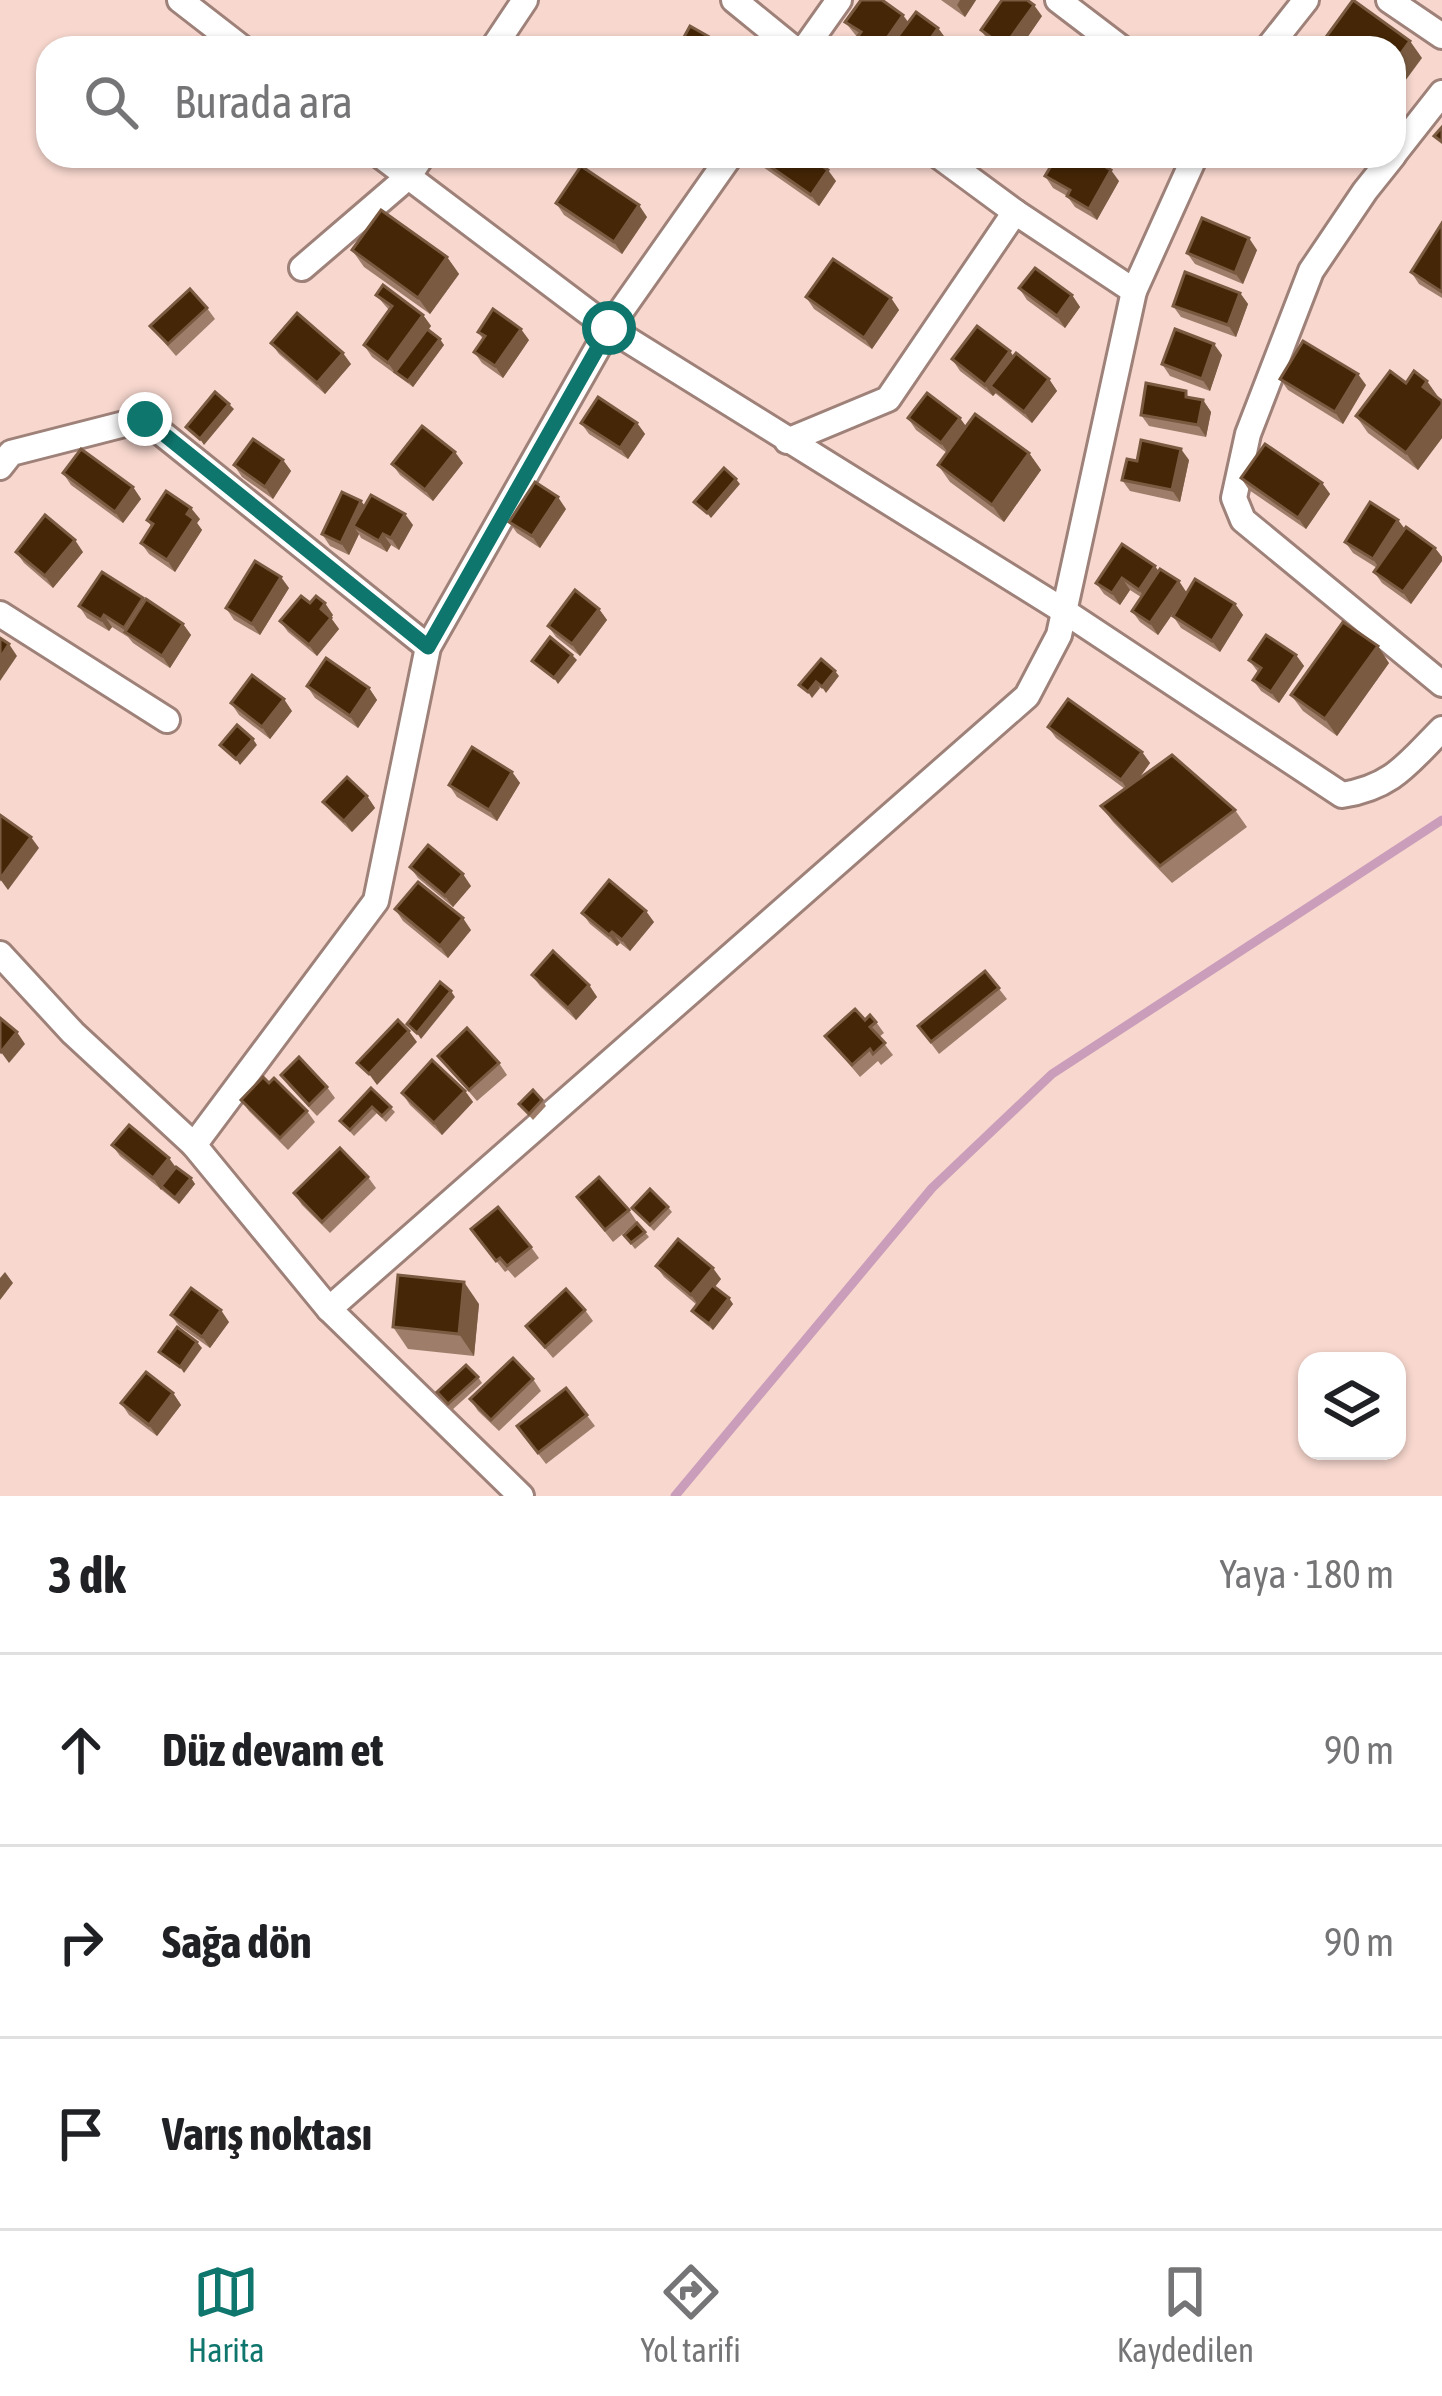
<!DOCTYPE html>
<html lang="tr">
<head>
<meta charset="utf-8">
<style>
  body { margin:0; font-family:"Asap Condensed",sans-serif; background:#f6f6f6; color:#202124 }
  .controls { position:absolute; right:36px; bottom:36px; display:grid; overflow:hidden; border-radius:24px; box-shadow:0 3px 9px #0004 }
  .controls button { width:108px; height:108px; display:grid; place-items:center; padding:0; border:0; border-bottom:3px solid #e0e0e0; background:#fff; color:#202124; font:60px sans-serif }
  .stop { position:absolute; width:36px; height:36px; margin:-27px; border:9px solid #0f766e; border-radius:50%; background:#fff }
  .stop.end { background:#0f766e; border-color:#fff; box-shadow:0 3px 12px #0008 }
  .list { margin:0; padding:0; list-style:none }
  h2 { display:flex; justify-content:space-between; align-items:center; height:156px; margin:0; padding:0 48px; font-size:51px }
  h2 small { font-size:39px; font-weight:400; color:#757577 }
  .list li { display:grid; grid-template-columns:78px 1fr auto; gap:36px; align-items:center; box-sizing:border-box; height:192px; padding:0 48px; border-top:3px solid #e0e0e0 }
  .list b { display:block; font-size:45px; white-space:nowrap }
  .list em { font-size:39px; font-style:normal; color:#757577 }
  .icon { flex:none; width:66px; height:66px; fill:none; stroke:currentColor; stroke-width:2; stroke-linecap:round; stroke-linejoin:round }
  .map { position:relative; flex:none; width:1442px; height:1496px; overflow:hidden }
  .search { position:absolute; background:#fff; box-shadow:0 3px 9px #0004; left:36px; right:36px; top:36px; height:132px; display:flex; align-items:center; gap:30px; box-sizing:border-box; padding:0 42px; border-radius:36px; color:#757577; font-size:45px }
  .sheet { height:732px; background:#fff }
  nav { display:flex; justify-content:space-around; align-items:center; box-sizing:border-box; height:168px; border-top:3px solid #e0e0e0; background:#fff; font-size:33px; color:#757577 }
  nav a { display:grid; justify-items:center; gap:6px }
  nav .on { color:#0f766e }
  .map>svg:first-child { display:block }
</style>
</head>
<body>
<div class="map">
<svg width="1442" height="1496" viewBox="0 0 1442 1496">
  <rect width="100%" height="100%" fill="#f7d7ce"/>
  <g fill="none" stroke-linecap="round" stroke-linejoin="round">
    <path stroke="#ca9eba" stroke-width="9" d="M675,1496L932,1188L1052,1074L1442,820"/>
    <defs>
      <g id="minor">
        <path d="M180,0L242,48"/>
        <path d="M734,0L793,48"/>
        <path d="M1058,0L1121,48"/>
        <path d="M1389,0L1442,36"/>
        <path d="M493,48L525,0"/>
        <path d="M805,48L839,0"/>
        <path d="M1268,48L1306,0"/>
        <path d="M1394,154L1442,93"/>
        <path d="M381,156L609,328L1064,611L1342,795C1393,787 1408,763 1442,729"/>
        <path d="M939,156L1015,212L1134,291"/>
        <path d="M1393,156L1365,191L1311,271L1248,434L1234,498L1243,520L1442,684"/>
        <path d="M302,268L408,177L422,156"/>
        <path d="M787,441L888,399L1015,212"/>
        <path d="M0,467L11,453L144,419L428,647"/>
        <path d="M0,614L167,720"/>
        <path d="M0,954L73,1033L194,1145L329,1309L521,1496"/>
        <path d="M194,1145L376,901L428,647L609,328L730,156"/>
        <path d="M329,1309L1027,696L1059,635L1134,291L1195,156"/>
      </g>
    </defs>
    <use href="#minor" stroke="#9e8179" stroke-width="30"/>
    <use href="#minor" stroke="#fff" stroke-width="24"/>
  </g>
  <g fill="#9e7e6a">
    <path d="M941,0H976L965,17Z"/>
    <path d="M1042,16L1020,48H997L989,42L981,30Z"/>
    <path d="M845,22H908L938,28L946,39L940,48H866Z"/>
    <path d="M755,156L836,181L819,206L763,167Z"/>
    <path d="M1045,176L1119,181L1097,220L1075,207L1067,196L1053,188Z"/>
    <path d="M556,203L647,217L622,254L564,215Z"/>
    <path d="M1442,223V298L1419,284L1411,272Z"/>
    <path d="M352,250L447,257L459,274L430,314L364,267Z"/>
    <path d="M1257,250L1243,284L1195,264L1187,253Z"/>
    <path d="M1019,288L1072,295L1080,307L1065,328L1027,300Z"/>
    <path d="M1240,293L1248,304L1236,337L1181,317L1173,306Z"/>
    <path d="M376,295L423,315L431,326L428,330L444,345L413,387L372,357L364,345L389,310Z"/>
    <path d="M806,297L891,298L899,310L872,349L814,309Z"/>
    <path d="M207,308L215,319L176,356L150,326Z"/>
    <path d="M478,332L529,340L503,378L482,363L474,352L483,339Z"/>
    <path d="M271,343L351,364L325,394L279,354Z"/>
    <path d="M1222,355L1210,391L1170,376L1162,364Z"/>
    <path d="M1014,356L1049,379L1057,391L1032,423L995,393L993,396L960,371L952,359Z"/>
    <path d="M1280,379L1366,385L1343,424L1288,390Z"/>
    <path d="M1406,383L1442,401V438L1418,470L1368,433L1356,416Z"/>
    <path d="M1191,398L1203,400L1211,412L1206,437L1149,426L1141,415Z"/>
    <path d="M908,418L966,427L1029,453L1041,470L1004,522L950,482L938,465L947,453L916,430Z"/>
    <path d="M581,423H637L645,434L628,459L589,434Z"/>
    <path d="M283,460L291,471L273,499L242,477L234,465Z"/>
    <path d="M1189,460L1180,502L1130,491L1122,480L1137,461Z"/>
    <path d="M463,463L433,501L400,475L392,464Z"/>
    <path d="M63,473L133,487L141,499L123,523L71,485Z"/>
    <path d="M1241,478L1322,483L1330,494L1306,529L1249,490Z"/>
    <path d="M361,501L365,506L413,525L399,550L391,545L387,552L361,538L359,534L349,555L330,546L322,534Z"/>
    <path d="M566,509L540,548L517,533L509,522Z"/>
    <path d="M200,519L197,523L202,530L175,572L149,554L141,543L151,526L147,520Z"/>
    <path d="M1398,520L1405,529L1435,548L1442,557V561L1411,604L1382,583L1374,572L1377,568L1353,553L1345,542Z"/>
    <path d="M16,552H83L53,588L24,563Z"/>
    <path d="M1159,571L1187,593L1158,635L1140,622L1132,611L1141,597L1130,590L1120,605L1104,594L1096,583Z"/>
    <path d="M289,588L260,635L234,620L226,608Z"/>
    <path d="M143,598L183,624L191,635L170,668L133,643L128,637L112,627L109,631L87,618L79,606Z"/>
    <path d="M310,603L333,615L331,618L339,629L317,656L288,632L280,621Z"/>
    <path d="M1235,604L1243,615L1220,652L1181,628L1173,616Z"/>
    <path d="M599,609L607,620L580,656L556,637L548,626Z"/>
    <path d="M1296,655L1304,666L1279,703L1261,691L1253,680L1258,672L1249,660Z"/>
    <path d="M1389,663L1337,736L1303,711L1291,695Z"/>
    <path d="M307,686L369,688L377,700L358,728L315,698Z"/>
    <path d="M231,703L292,711L270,739L239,715Z"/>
    <path d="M1048,727L1142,752L1150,763L1139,778L1235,810L1247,827L1172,883L1113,822L1101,806L1125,789L1056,738Z"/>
    <path d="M512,772L520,783L497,821L457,797L449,785Z"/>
    <path d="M367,796L375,808L352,832L332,813L323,802Z"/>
    <path d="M410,867L471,886L453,907L418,878Z"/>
    <path d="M395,909L471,930L448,958L403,921Z"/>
    <path d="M582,913L654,922L630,951L620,943L617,946L590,924Z"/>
    <path d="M985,971L1007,999L939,1054L918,1026Z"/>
    <path d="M532,975L589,985L597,997L576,1020L540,986Z"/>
    <path d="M865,1020L876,1022L884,1033L879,1037L893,1055L881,1065L878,1061L860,1077L825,1036Z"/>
    <path d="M438,1056L499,1063L507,1075L477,1101Z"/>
    <path d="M281,1075L327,1087L335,1098L317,1116L289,1086Z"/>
    <path d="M371,1088L395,1112L386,1122L377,1113L354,1136L340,1121Z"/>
    <path d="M465,1091L473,1102L442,1135L410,1105L402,1093Z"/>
    <path d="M241,1100L307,1111L315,1122L288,1150L249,1111Z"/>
    <path d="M542,1100L546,1106L533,1120L519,1104Z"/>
    <path d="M112,1145L176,1167L191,1178L195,1184L179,1204L120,1156Z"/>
    <path d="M368,1177L376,1188L330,1233L302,1205L294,1193Z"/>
    <path d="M577,1197L629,1210L637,1222L613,1242Z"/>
    <path d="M668,1207L672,1212L654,1231L632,1208Z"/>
    <path d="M637,1223L649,1237L635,1249L624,1235Z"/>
    <path d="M471,1229L531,1247L539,1258L515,1278L508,1270L505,1272Z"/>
    <path d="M656,1266L721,1279L715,1287L733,1304L713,1330L696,1316L692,1311L697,1305L664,1277Z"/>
    <path d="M479,1304L474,1356L408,1349L393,1327Z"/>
    <path d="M585,1310L593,1321L553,1358L526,1326Z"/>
    <path d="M171,1315L229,1322L210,1348L179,1326Z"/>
    <path d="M478,1377L482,1383L452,1410L437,1392Z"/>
    <path d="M533,1379L541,1391L499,1431L478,1411L470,1399Z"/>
    <path d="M566,1388L595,1426L546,1464L517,1426Z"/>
    <path d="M173,1393L181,1405L157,1436L129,1415L121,1403Z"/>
  </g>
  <g fill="#7a5b42">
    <path d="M960,0H976L965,17L957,5Z"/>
    <path d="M1034,5L1042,16L1020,48H1005Z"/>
    <path d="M903,15L911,26L896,48H880Z"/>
    <path d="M938,28L946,39L940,48H924Z"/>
    <path d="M1410,41L1422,58L1394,96V63Z"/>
    <path d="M828,170L836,181L819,206L811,195Z"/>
    <path d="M1111,170L1119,181L1097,220L1089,209Z"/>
    <path d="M639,205L647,217L622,254L614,242Z"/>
    <path d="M1249,238L1257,250L1243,284L1235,273Z"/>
    <path d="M447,257L459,274L430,314L418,298Z"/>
    <path d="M1240,293L1248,304L1236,337L1228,325Z"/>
    <path d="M1072,295L1080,307L1065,328L1057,316Z"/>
    <path d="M891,298L899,310L872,349L864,338Z"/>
    <path d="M423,315L431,326L396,374L388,363Z"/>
    <path d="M521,329L529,340L503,378L495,366Z"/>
    <path d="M440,339L444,345L413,387L408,381Z"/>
    <path d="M1214,344L1222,355L1210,391L1202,379Z"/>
    <path d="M1010,351L1018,363L990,386L996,393L993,396L985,385Z"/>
    <path d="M343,353L351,364L325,394L317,383Z"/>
    <path d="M1358,374L1366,385L1343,424L1335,412Z"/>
    <path d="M1049,379L1057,391L1032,423L1024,412Z"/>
    <path d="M1427,381L1439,398L1423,387Z"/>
    <path d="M1203,400L1211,412L1206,437L1198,425Z"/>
    <path d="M229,404L234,409L204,445L200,439Z"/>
    <path d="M1442,405V438L1418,470L1406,453Z"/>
    <path d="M960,418L968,429L949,454L941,443Z"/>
    <path d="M637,423L645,434L628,459L620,448Z"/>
    <path d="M1181,449L1189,460L1180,502L1172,490Z"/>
    <path d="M455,452L463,463L433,501L425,490Z"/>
    <path d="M1029,453L1041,470L1004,522L992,505Z"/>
    <path d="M283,460L291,471L273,499L265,487Z"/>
    <path d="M736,479L740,484L711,518L707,513Z"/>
    <path d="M1322,483L1330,494L1306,529L1298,518Z"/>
    <path d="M133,487L141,499L123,523L115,512Z"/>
    <path d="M558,497L566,509L540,548L532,536Z"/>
    <path d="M361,501L369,512L353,526L359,534L349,555L341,543Z"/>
    <path d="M191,508L200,519L197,523L202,530L175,572L167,560Z"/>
    <path d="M405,514L413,525L399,550L391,538Z"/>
    <path d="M1398,520L1406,531L1381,571L1373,559Z"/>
    <path d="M383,534L391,545L387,552L379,541Z"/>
    <path d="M75,540L83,552L53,588L45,576Z"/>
    <path d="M1435,548L1442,557V561L1411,604L1403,592Z"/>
    <path d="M1155,566L1163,577L1147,601L1139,590Z"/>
    <path d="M281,577L289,588L260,635L252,624Z"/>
    <path d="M1122,578L1130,590L1120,605L1112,593Z"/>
    <path d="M1179,581L1187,593L1158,635L1150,623Z"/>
    <path d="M325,603L333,615L329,620L321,609Z"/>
    <path d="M1235,604L1243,615L1220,652L1212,641Z"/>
    <path d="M599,609L607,620L580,656L572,644Z"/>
    <path d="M104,615L112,627L109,631L101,620Z"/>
    <path d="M331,618L339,629L317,656L309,645Z"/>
    <path d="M183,624L191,635L170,668L162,656Z"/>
    <path d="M9,644L17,656L0,681V658Z"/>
    <path d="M1378,646L1389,663L1337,736L1325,719Z"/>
    <path d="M572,655L577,660L558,684L554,678Z"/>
    <path d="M1296,655L1304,666L1279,703L1271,692Z"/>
    <path d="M835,671L839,676L826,693L822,687Z"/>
    <path d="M816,682L820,688L812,698L808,692Z"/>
    <path d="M369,688L377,700L358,728L350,716Z"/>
    <path d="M284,699L292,711L270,739L262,727Z"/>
    <path d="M253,739L257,745L240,765L236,759Z"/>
    <path d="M1142,752L1150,763L1129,792L1121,780Z"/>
    <path d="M512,772L520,783L497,821L489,810Z"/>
    <path d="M367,796L375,808L352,832L344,821Z"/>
    <path d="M31,837L39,848L8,890L0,879Z"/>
    <path d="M463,874L471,886L453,907L445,896Z"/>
    <path d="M646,911L654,922L630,951L622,940Z"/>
    <path d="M463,918L471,930L448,958L440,946Z"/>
    <path d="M612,932L620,943L617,946L609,935Z"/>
    <path d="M589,985L597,997L576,1020L568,1008Z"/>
    <path d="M451,991L455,997L421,1039L417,1033Z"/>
    <path d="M409,1031L417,1042L377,1085L369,1074Z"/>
    <path d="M17,1032L25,1044L9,1063L1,1052Z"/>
    <path d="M465,1091L473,1102L442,1135L434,1123Z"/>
    <path d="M169,1158L177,1169L161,1190L153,1178Z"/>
    <path d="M191,1178L195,1184L179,1204L175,1198Z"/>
    <path d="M713,1268L721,1279L699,1306L691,1295Z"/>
    <path d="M5,1272L13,1283L0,1300V1278Z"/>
    <path d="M464,1282L479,1304L474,1356L459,1334Z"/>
    <path d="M729,1298L733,1304L713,1330L709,1324Z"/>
    <path d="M221,1310L229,1322L210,1348L202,1337Z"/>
    <path d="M197,1342L202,1348L184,1373L180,1367Z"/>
    <path d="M173,1393L181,1405L157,1436L149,1425Z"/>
  </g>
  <g fill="#452606" stroke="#7a5b42" stroke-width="3">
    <path d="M861,0H882L903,15L880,48H875L858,36L861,32L845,22Z"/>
    <path d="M1002,0H1027L1034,5L1004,47L981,30Z"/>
    <path d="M1353,0L1410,41L1394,63V48H1318Z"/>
    <path d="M916,12L938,28L924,48H889Z"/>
    <path d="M690,26L720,43L717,48H678Z"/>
    <path d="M1442,127V142L1434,136Z"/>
    <path d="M755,156H808L828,170L811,195Z"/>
    <path d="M1057,156H1087L1111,170L1089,209L1067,196L1070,190L1045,176Z"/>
    <path d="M581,166L639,205L614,242L556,203Z"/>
    <path d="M381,210L447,257L418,298L352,250Z"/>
    <path d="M1202,218L1249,238L1235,273L1187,253Z"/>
    <path d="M1442,223V292L1411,272Z"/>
    <path d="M833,259L891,298L864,338L806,297Z"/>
    <path d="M1035,268L1072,295L1057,316L1019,288Z"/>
    <path d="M1185,272L1240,293L1228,325L1173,306Z"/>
    <path d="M383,285L423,315L388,363L364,345L392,306L376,295Z"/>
    <path d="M190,289L207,308L168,344L150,326Z"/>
    <path d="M493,309L521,329L495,366L474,352L485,336L478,332Z"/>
    <path d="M297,313L343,353L317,383L271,343Z"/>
    <path d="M977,326L1010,351L985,385L952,359Z"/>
    <path d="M427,329L440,339L408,381L395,372Z"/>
    <path d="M1175,329L1214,344L1202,379L1162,364Z"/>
    <path d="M1303,341L1358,374L1335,412L1280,379Z"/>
    <path d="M1016,353L1049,379L1024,412L990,386Z"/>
    <path d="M1390,371L1406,383L1414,371L1427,381L1423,387L1442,401V405L1406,453L1356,416Z"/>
    <path d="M1146,383L1186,391V397L1203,400L1198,425L1141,415Z"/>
    <path d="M215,392L229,404L200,439L186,427Z"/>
    <path d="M927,393L960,418L941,443L908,418Z"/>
    <path d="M598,397L637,423L620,448L581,423Z"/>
    <path d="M975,414L1029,453L992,505L938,465Z"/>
    <path d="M422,426L455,452L425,490L392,464Z"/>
    <path d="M253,439L283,460L265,487L234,465Z"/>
    <path d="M1141,440L1181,449L1172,490L1122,480L1127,459L1137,461Z"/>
    <path d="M1265,444L1322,483L1298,518L1241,478Z"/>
    <path d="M81,449L133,487L115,512L63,473Z"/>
    <path d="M724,468L736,479L707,513L694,502Z"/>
    <path d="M535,482L558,497L532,536L509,522Z"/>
    <path d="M166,491L191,508L187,514L194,519L167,560L141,543L153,524L147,520Z"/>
    <path d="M342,492L361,501L341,543L322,534Z"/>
    <path d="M371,495L405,514L391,538L383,534L379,541L353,526Z"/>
    <path d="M1370,502L1398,520L1373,559L1345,542Z"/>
    <path d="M45,515L75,540L45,576L16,552Z"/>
    <path d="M1406,527L1435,548L1403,592L1374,572Z"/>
    <path d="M1122,544L1155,566L1139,590L1122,578L1112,593L1096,583Z"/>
    <path d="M255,561L281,577L252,624L226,608Z"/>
    <path d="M1160,569L1179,581L1150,623L1132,611Z"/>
    <path d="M102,572L143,598L124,628L104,615L101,620L79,606Z"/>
    <path d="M1195,579L1235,604L1212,641L1173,616Z"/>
    <path d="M575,590L599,609L572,644L548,626Z"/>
    <path d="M301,596L310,603L316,596L325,603L321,609L331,618L309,645L280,621Z"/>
    <path d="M146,599L183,624L162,656L125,632Z"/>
    <path d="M1343,622L1378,646L1325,719L1291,695Z"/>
    <path d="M1266,635L1296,655L1271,692L1253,680L1261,668L1249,660Z"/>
    <path d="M550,637L572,655L554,678L532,661Z"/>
    <path d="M0,638L9,644L0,658Z"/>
    <path d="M326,658L369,688L350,716L307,686Z"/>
    <path d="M821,659L835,671L822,687L816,682L808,692L799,685Z"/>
    <path d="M252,675L284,699L262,727L231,703Z"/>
    <path d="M1068,699L1142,752L1121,780L1048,727Z"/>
    <path d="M237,725L253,739L236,759L220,745Z"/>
    <path d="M472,747L512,772L489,810L449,785Z"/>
    <path d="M1172,755L1235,810L1160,866L1101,806Z"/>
    <path d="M347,777L367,796L344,821L323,802Z"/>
    <path d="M0,815L31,837L0,879Z"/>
    <path d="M428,845L463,874L445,896L410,867Z"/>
    <path d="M609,880L646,911L622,940L612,932L609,935L582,913Z"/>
    <path d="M418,882L463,918L440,946L395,909Z"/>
    <path d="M553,951L589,985L568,1008L532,975Z"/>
    <path d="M985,971L999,988L931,1042L918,1026Z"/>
    <path d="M440,982L451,991L417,1033L407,1024Z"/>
    <path d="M855,1009L865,1020L870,1015L876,1022L870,1027L885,1043L873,1054L870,1049L852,1065L825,1036Z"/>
    <path d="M0,1018L17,1032L1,1052L0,1051Z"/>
    <path d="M398,1020L409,1031L369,1074L357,1063Z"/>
    <path d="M467,1028L499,1063L469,1090L438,1056Z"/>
    <path d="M299,1057L327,1087L309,1105L281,1075Z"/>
    <path d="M432,1060L465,1091L434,1123L402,1093Z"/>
    <path d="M263,1077L269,1083L274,1078L307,1111L280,1138L241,1100Z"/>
    <path d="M371,1088L391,1107L382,1116L372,1107L350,1130L340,1121Z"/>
    <path d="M533,1090L542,1100L529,1114L519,1104Z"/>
    <path d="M129,1125L169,1158L153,1178L112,1145Z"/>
    <path d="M340,1148L368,1177L322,1222L294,1193Z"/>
    <path d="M176,1167L191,1178L175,1198L161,1186Z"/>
    <path d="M599,1177L629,1210L605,1230L577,1197Z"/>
    <path d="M650,1189L668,1207L650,1225L632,1208Z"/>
    <path d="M498,1207L531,1247L507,1266L500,1258L496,1261L471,1229Z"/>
    <path d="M637,1223L645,1232L631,1243L624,1235Z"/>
    <path d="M678,1239L713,1268L691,1295L656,1266Z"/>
    <path d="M398,1275L464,1282L459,1334L393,1327Z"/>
    <path d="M712,1285L729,1298L709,1324L692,1311Z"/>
    <path d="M191,1288L221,1310L202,1337L171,1315Z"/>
    <path d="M566,1289L585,1310L545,1347L526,1326Z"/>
    <path d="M177,1327L197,1342L180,1367L159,1352Z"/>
    <path d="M513,1358L533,1379L491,1420L470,1399Z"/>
    <path d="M466,1365L478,1377L448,1404L437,1392Z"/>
    <path d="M146,1372L173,1393L149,1425L121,1403Z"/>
    <path d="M566,1388L587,1415L538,1453L517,1426Z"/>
  </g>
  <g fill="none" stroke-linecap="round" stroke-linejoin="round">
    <path stroke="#0f766e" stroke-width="15" d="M145,419L428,647L609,328"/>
  </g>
</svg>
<div class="controls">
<button><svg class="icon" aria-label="layers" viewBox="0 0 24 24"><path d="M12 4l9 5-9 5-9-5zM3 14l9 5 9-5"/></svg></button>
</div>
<div class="stop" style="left:609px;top:328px"></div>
<div class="stop end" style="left:145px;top:419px"></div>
<div class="search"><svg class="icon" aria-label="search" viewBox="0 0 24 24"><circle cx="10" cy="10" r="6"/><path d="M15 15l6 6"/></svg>Burada ara</div>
</div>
<section class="sheet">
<h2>3 dk<small>Yaya · 180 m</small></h2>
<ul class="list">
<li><svg class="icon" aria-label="ahead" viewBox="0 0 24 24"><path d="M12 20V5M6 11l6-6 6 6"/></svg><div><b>Düz devam et</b></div><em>90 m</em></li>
<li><svg class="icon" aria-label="right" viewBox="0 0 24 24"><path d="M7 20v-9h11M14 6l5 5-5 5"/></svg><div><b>Sağa dön</b></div><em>90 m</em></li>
<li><svg class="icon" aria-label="arrive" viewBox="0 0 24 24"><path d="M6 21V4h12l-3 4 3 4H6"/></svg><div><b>Varış noktası</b></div></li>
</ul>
</section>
<nav>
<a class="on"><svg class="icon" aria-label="map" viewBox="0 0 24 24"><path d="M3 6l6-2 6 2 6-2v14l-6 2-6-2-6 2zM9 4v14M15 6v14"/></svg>Harita</a>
<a><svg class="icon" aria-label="directions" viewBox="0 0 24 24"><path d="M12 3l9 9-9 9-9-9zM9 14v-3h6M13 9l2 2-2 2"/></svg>Yol tarifi</a>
<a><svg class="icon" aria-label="saved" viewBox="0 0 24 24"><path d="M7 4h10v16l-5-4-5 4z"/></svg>Kaydedilen</a>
</nav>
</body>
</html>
